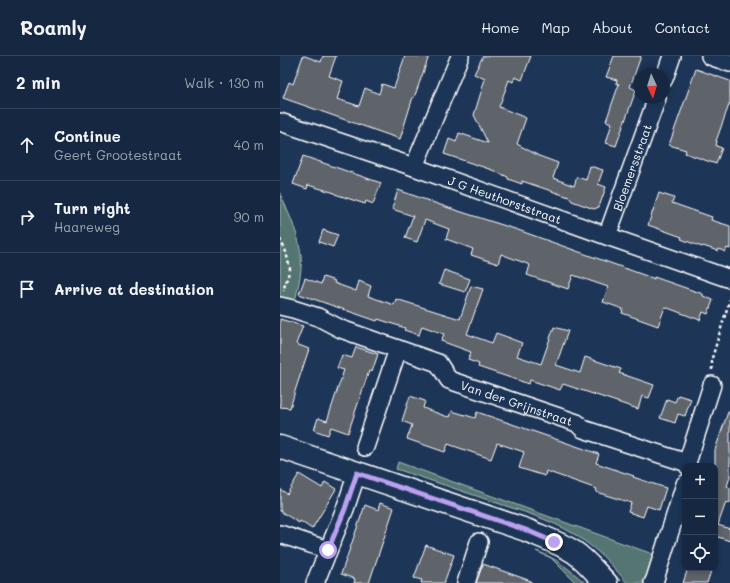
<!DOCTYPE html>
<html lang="en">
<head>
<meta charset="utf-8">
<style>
  body { margin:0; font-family:Mali,sans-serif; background:#1f3048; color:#f1f3f6 }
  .controls { position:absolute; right:12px; bottom:12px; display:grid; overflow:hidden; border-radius:8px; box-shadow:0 2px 6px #0003 }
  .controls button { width:36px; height:36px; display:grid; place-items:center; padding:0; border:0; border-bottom:1px solid #35445a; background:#162841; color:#f1f3f6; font:20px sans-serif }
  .compass { position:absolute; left:354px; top:12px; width:36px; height:36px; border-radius:50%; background:#162841; box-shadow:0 2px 6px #0003; rotate:176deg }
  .stop { position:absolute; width:12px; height:12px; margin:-9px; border:3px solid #bca0f2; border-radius:50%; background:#fff }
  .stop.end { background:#bca0f2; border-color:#fff; box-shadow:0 1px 4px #0008 }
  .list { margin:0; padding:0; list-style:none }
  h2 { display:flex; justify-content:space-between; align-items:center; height:52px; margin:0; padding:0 16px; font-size:17px }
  h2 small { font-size:13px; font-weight:400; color:#9ea6b1 }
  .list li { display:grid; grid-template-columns:26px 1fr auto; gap:12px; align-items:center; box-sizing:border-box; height:72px; padding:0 16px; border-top:1px solid #35445a }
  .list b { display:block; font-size:15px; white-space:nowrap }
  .list p { margin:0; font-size:13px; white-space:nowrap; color:#9ea6b1 }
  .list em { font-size:13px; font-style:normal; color:#9ea6b1 }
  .icon { flex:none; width:22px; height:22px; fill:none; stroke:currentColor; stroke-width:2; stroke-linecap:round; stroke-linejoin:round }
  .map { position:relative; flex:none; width:450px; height:527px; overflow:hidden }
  header { display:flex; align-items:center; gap:24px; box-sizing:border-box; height:56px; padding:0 20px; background:#162841; border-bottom:1px solid #35445a }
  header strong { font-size:19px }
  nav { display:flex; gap:22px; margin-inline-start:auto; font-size:14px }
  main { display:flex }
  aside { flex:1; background:#162841 }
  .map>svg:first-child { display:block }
</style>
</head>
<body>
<header>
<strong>Roamly</strong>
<nav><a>Home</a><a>Map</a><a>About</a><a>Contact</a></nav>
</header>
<main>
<aside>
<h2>2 min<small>Walk · 130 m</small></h2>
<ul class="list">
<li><svg class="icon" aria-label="ahead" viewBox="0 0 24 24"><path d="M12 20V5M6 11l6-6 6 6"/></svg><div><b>Continue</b><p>Geert Grootestraat</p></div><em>40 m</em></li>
<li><svg class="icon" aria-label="right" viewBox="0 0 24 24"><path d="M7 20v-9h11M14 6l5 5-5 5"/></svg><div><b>Turn right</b><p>Haareweg</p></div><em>90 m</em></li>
<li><svg class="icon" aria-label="arrive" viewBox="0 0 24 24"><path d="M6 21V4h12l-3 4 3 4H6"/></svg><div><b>Arrive at destination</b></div></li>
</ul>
</aside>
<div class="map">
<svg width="450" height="527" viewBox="0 0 450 527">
  <rect width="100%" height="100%" fill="#1d3557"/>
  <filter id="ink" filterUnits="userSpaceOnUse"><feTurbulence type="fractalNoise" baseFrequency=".025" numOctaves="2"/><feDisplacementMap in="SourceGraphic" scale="8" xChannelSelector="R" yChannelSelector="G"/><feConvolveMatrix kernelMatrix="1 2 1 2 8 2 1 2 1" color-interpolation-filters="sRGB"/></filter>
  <g filter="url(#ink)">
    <g fill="#547473" stroke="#aabab9">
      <path d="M0,137C7,154 17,174 20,192C24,211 18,231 14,250L0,248Z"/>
      <path d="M118,406L378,500L365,527H347C331,507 316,492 294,478C269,463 241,455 214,446C182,435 149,424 116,413Z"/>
      <path d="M85,407L252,464C272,472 292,480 309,494C320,503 330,513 340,524L339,525L321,506L85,409Z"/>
      <path d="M256,495C278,503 288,512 305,527H296L271,502Z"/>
    </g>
    <g fill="#5e646a" stroke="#fff">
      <path d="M23,0H25L41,6L43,0H56L49,20L63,25L57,43L79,50L85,32L99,38L102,28L114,32L125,0H149L134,42L133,41L120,83L3,42L9,26L13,28Z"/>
      <path d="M203,0H251L242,24L235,21L233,26L229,24L219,51L246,62L237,88L259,100L278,107L273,122L294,130L297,121L306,124L310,110L323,114L318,128L326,131L319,151L314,153L292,145L289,141L242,125V128L228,123V121L212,114L164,98L169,83L176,86L179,77L208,87L194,59L205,23L194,18Z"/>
      <path d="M334,0H361L350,31L356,34L336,90L326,87L332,67L326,65L339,28L336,27L337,24L326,21Z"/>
      <path d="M416,13L450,25V46L436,85H437L436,90L442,92L436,108L405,97L406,94L389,89Z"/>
      <path d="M23,100L101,127L93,148L86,145L85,148L55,138V137L28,129L27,133L13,128Z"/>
      <path d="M118,134L169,152L238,174L372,222L374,223V221L423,238V240L433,244L428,258L423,256L420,264L385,251L378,270L342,257L343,253L323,246L328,231L293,219L288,233L247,219L250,209L221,198L218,208L191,199L193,193L166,183L169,173L145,164L137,186L125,182L133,160L112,153Z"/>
      <path d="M379,137L394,142L392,147L432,161L431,164L450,170V193L447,192L445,196L439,193L438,195L423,190L422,191L401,183L402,181L368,169Z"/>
      <path d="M43,174L58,179L53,191L39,186Z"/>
      <path d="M164,214L190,223L185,236L159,228Z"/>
      <path d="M43,221L55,225L54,227L76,235L79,225L91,230L88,240L114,249L116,243L180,263L191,230L203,233L187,278L212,287L216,277L230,282H229L242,287L237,300L261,308L274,271L288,275L276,309L300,317L305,301L341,313L339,317L374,329L369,342L362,340L358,353L283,328L280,334L250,324L249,328L198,311L199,308L188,304L191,296L161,285L164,278L142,270L139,279L124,274L125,272L98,263L97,265L19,238L25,222L41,228Z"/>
      <path d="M0,263L23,270L16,288L29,293L16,332L10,352L0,351Z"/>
      <path d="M76,291L98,298L92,316L89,315L68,377L51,371L48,379L34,374L38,362L47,365L64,314L57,312L62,299L72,302Z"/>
      <path d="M398,339L411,343L405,360L398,358L395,367L380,362L387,343L395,346Z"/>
      <path d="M130,340L145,345L143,352L168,361V360L170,361L172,355L195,362L197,356L319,398L316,407L354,420L353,421L386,432L379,454L367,450L363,461L348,456L351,447L316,436L317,433L266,415L265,420L239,412L244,396L217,387L211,403L168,388L165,396L127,383L132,369L122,365Z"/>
      <path d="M448,356H450V421L447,430L450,432V447L446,446L438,469L450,473V485L435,480V394Z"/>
      <path d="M19,418L42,432L45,426L56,433L32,473L20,465L19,467L0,455V433L7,438Z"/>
      <path d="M100,447L114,452L89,527H74L75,523L61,518L85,449L98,454Z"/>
      <path d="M146,489L174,499L164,527H141L142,524L134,522Z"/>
      <path d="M203,508L251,525V527H196Z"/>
      <path d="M408,512H432L427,527H403Z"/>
    </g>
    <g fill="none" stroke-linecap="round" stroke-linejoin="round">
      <defs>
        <g id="minor">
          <path d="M430,0L450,7"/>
          <path d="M384,23L392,0"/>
          <path id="s1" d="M0,66L134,111L327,180L450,223"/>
          <path d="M134,111L180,0"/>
          <path id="s2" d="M327,180L377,42"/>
          <path id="s3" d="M0,250L13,253L38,261L61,273L158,307L169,324L297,367L303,373L407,407L408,410"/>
          <path d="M85,391L118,293"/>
          <path d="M407,407L432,329"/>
          <path d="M0,478L48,494"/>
          <path d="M35,527L65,453L77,417"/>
          <path d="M186,527L199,486"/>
          <path d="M373,527L375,523L405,428"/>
        </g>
        <path id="primary" d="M0,391L246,474C262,481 280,487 294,496C306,504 316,517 326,527"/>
      </defs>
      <use href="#minor" stroke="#fff" stroke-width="20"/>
      <use href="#primary" stroke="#fff" stroke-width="25"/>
      <g stroke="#fff" stroke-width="2.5" stroke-dasharray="3 3" stroke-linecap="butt">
        <path d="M0,183L6,196L10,213L3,235"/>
        <path d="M432,314V302L450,243"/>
      </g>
      <use href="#minor" stroke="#1d3557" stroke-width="17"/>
      <use href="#primary" stroke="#1d3557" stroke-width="22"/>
    </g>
  </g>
  <g fill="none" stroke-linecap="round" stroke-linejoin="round" filter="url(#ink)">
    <path stroke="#bca0f2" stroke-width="5" d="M48,494L65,453L77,417L246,474L274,486"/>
  </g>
  <g text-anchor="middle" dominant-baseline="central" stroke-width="3.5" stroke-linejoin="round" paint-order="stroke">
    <g font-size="12" fill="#fff" stroke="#1d3557">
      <text stroke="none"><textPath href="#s2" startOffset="73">Bloemersstraat</textPath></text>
      <text stroke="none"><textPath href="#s1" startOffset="238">J G Heuthorststraat</textPath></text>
      <text stroke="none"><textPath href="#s3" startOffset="260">Van der Grijnstraat</textPath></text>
    </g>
  </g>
</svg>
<div class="controls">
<button>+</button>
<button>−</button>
<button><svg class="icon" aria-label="locate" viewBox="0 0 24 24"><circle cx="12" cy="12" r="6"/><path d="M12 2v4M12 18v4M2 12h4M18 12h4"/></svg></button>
</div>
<svg class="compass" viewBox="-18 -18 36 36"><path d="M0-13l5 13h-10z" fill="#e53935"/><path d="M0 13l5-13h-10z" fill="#9ea6b1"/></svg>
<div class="stop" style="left:48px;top:494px"></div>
<div class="stop end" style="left:274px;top:486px"></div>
</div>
</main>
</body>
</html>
